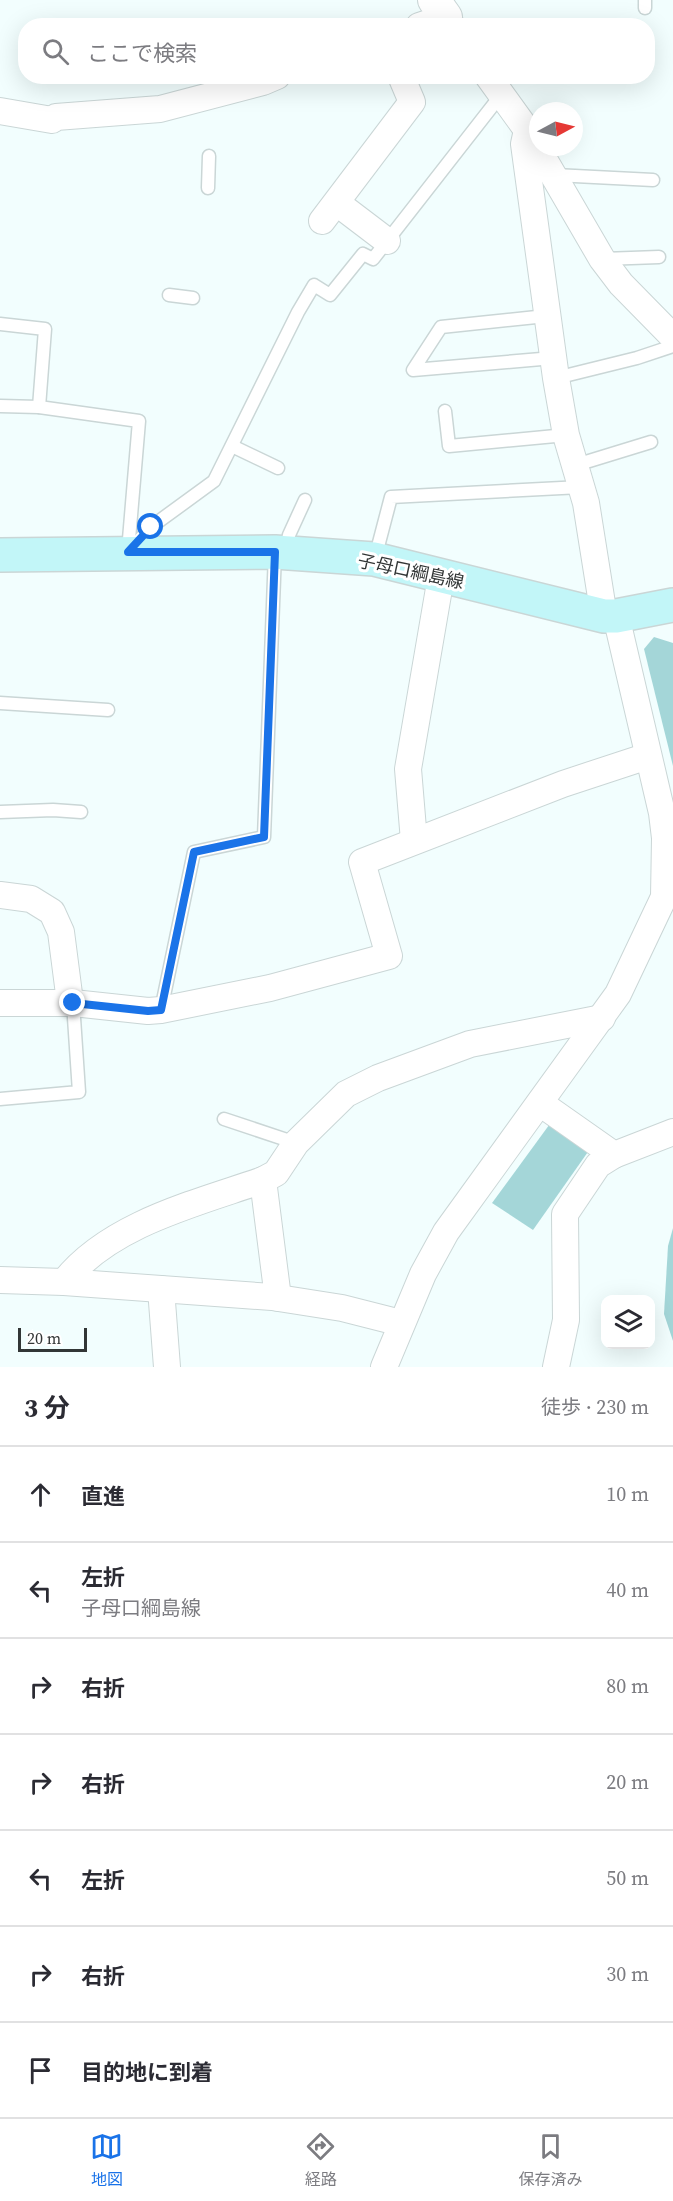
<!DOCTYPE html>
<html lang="ja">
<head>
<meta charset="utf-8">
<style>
  body { margin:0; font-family:"Source Serif 4","Noto Sans JP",serif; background:#f2f2f3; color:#2b2b33 }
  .controls { position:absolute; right:18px; bottom:18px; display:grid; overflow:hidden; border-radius:12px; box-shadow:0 6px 24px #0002 }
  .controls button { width:54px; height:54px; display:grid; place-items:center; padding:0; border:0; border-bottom:2px solid #e1e1e2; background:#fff; color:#2b2b33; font:30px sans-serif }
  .compass { position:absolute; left:529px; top:102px; width:54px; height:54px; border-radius:50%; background:#fff; box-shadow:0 6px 24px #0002; rotate:83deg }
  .scale { position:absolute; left:18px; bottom:15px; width:69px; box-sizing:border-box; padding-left:6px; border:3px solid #323636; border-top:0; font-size:16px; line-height:21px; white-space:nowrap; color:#323636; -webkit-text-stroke:4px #fff; paint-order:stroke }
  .stop { position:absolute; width:18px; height:18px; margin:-14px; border:4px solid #1a73e8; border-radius:50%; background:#fff }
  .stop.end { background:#1a73e8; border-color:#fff; box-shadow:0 2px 6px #0008 }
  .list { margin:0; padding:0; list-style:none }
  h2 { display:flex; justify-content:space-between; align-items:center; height:78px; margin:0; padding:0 24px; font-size:26px }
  h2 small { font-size:20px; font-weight:400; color:#7c7c81 }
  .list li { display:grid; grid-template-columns:39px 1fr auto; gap:18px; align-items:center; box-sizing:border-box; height:96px; padding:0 24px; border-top:2px solid #e1e1e2 }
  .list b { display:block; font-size:22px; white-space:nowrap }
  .list p { margin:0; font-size:20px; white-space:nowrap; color:#7c7c81 }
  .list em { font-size:20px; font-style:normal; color:#7c7c81 }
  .icon { flex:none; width:33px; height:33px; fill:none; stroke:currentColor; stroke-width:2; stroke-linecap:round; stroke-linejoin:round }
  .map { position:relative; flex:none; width:673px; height:1367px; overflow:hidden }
  .search { position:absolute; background:#fff; box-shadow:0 6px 24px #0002; left:18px; right:18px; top:18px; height:66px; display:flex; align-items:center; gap:15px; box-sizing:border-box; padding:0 21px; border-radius:24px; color:#7c7c81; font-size:22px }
  .sheet { height:750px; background:#fff }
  nav { display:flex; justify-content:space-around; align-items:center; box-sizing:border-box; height:84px; border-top:2px solid #e1e1e2; background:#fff; font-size:16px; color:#7c7c81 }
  nav a { display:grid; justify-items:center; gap:3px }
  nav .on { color:#1a73e8 }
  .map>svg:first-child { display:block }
</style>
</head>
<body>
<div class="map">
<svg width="673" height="1367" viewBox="0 0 673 1367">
  <rect width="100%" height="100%" fill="#f2fefe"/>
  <g fill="#a4d6d8">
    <path d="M654,637L673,643V766L644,649Z"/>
    <path d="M552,1121L590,1149L533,1230L492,1203Z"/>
    <path d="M673,1228V1341L664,1314L668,1246Z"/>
  </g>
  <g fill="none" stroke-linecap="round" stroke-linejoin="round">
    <defs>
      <g id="service">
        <path d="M645,0V8"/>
        <path d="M555,175L653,180"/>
        <path d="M208,188L209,156"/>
        <path d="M603,259L659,257"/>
        <path d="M169,295L193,298"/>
        <path d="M546,316L441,327L413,370L553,358"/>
        <path d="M0,324L45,329L39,407"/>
        <path d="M556,378L637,358L673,346"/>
        <path d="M0,406L39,407L139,421L128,551"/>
        <path d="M445,411L449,446L566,435"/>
        <path d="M232,446L278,468"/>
        <path d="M576,465L651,442"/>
        <path d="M131,549L151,527L214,481L298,312L314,285L330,295L363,254L373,259L501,95"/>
        <path d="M285,552L289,535L305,500"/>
        <path d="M375,558L391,497L581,487"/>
        <path d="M0,703L108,710"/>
        <path d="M0,812L53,810L81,812"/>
        <path d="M161,1010L194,852L264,837L275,553"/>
        <path d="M0,1099L79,1092L73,1003"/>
        <path d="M224,1119L296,1143"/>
      </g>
      <g id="minor">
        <path d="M419,26L446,17L452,26"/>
        <path d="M488,76L527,130L602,259L621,284L673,337"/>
        <path d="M0,111L52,120L56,117L160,109L263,82L277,76"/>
        <path d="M527,130L524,144L556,378L566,435L586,503L604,616"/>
        <path d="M337,203L387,241"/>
        <path d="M322,221L412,102L401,76"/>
        <path d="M414,841L408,769L441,577"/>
        <path d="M0,895L31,899L52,912L61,932L69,994L73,1003"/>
        <path d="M0,1003H73L148,1011L161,1010L270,988L389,956L362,862L563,784L648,756"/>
        <path d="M540,1103L614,1155L673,1132"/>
        <path d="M263,1180L278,1298"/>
        <path d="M0,1280L64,1282L272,1297L342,1308L401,1323"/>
        <path d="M64,1282C109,1224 197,1203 263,1180L276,1173L296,1143L346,1094L378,1078L470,1044L602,1018"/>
        <path d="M161,1289L167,1367"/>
        <path d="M384,1367L423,1274L446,1232L618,994L664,897L665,838L662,813L616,616"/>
        <path d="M556,1367L566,1320L565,1214L598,1165L614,1155"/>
      </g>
      <path id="tertiary" d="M434,0L446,17"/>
      <path id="secondary" d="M0,555L275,552L374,559L604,616H616L673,605"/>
    </defs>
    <use href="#service" stroke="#cad6d6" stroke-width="15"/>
    <use href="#minor" stroke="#cad6d6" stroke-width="28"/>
    <use href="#tertiary" stroke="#cad6d6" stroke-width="34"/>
    <use href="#secondary" stroke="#cad6d6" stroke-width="36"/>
    <use href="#service" stroke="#fff" stroke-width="12"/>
    <use href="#minor" stroke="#fff" stroke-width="26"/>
    <use href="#tertiary" stroke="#fff" stroke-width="32"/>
    <use href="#secondary" stroke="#c2f6f8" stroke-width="33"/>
  </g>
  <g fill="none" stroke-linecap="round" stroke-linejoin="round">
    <path stroke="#1a73e8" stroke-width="8" d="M73,1003L148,1011L161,1010L194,852L264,837L275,552H128L151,527"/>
  </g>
  <g text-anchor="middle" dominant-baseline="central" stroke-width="6" stroke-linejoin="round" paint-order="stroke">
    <g font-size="18" fill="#323636" stroke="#fff">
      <text transform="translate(411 571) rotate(12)">子母口綱島線</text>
    </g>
  </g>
</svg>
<div class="controls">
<button><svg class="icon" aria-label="layers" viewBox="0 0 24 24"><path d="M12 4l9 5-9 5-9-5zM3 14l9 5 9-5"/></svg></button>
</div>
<svg class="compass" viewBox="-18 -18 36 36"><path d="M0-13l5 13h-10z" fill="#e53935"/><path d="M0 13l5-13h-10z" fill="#7c7c81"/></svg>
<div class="scale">20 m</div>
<div class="stop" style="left:151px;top:527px"></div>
<div class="stop end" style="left:73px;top:1003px"></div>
<div class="search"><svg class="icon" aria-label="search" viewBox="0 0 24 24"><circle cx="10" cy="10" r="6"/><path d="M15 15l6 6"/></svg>ここで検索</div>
</div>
<section class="sheet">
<h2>3 分<small>徒歩 · 230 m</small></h2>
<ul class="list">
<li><svg class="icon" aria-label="ahead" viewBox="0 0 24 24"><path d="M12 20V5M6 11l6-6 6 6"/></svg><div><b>直進</b></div><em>10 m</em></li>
<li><svg class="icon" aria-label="left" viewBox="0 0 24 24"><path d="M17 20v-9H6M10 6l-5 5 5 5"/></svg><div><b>左折</b><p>子母口綱島線</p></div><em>40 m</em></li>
<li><svg class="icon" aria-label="right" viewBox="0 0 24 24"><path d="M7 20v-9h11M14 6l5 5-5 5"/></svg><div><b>右折</b></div><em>80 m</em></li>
<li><svg class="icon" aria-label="right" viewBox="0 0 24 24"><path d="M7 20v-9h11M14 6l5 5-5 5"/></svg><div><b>右折</b></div><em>20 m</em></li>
<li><svg class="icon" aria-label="left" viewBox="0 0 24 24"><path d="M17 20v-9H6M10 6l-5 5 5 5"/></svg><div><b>左折</b></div><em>50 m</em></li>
<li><svg class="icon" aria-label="right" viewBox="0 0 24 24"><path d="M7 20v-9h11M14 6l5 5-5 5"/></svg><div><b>右折</b></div><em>30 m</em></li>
<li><svg class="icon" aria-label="arrive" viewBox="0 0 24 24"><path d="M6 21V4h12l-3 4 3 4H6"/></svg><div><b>目的地に到着</b></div></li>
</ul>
</section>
<nav>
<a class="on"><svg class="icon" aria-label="map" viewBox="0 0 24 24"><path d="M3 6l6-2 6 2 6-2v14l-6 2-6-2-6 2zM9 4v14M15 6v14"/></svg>地図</a>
<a><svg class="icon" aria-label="directions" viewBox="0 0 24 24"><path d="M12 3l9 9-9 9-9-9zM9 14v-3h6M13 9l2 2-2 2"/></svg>経路</a>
<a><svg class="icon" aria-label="saved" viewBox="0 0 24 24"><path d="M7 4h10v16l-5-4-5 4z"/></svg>保存済み</a>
</nav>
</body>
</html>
